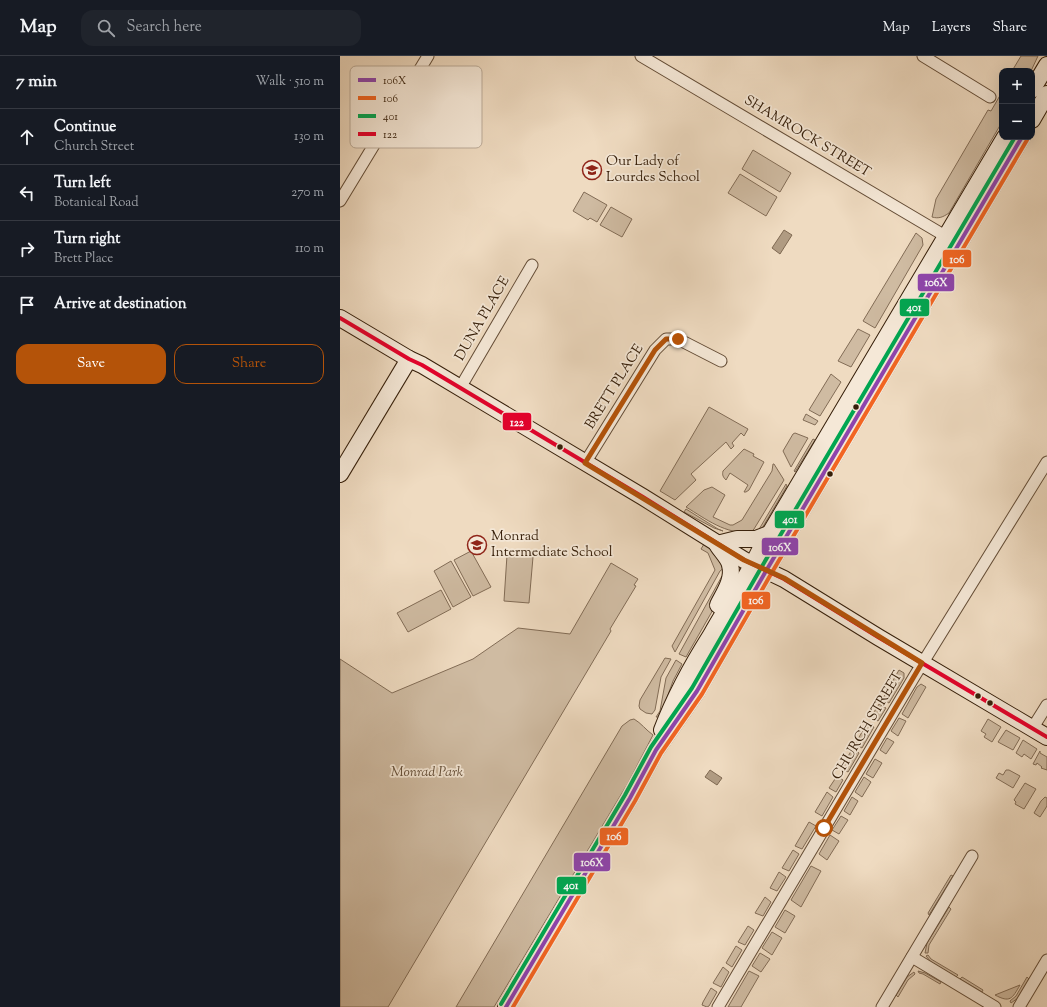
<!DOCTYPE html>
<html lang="en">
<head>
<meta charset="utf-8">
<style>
  body { margin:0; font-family:"Sorts Mill Goudy",serif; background:#20242c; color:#f1f3f6 }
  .controls { position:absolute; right:12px; top:12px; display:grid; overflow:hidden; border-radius:8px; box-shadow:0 4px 16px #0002 }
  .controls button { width:36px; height:36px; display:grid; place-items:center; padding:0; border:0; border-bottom:1px solid #363941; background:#171b24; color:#f1f3f6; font:20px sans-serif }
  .stop { position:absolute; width:12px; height:12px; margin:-9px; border:3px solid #b45309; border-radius:50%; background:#fff }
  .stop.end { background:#b45309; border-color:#fff; box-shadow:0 1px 4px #0008 }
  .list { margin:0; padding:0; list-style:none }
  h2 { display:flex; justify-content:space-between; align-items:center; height:52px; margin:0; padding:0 16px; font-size:17px }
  h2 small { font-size:13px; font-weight:400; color:#9ea1a6 }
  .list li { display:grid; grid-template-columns:26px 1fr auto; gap:12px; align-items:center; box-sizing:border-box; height:56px; padding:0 16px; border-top:1px solid #363941 }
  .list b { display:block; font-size:15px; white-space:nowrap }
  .list p { margin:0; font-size:13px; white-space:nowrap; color:#9ea1a6 }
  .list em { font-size:13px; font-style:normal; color:#9ea1a6 }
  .actions { display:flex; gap:8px; padding:12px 16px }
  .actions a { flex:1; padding:9px 0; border:1px solid #b45309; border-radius:12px; text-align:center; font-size:14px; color:#b45309 }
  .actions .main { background:#b45309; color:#fff }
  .icon { flex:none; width:22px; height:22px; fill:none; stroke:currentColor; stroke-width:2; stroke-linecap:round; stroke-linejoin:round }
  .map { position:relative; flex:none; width:707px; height:951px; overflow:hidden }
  header { display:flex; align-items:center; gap:24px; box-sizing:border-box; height:56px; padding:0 20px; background:#171b24; border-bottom:1px solid #363941 }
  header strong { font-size:19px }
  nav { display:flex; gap:22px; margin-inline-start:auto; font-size:14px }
  .search { width:280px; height:36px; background:#20242c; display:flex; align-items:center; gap:10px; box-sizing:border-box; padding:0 14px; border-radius:12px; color:#9ea1a6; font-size:15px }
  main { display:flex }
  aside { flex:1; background:#171b24 }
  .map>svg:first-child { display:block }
</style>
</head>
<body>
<header>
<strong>Map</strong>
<div class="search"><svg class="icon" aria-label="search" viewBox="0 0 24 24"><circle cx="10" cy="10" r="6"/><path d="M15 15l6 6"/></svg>Search here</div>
<nav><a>Map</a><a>Layers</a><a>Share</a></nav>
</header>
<main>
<aside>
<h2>7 min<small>Walk · 510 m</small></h2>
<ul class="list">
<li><svg class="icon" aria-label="ahead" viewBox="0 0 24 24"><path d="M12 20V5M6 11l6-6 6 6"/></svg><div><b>Continue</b><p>Church Street</p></div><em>130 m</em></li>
<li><svg class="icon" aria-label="left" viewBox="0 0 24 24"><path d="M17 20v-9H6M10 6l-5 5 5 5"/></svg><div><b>Turn left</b><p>Botanical Road</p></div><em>270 m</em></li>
<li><svg class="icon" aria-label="right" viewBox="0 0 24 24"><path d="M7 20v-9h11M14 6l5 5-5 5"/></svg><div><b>Turn right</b><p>Brett Place</p></div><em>110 m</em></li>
<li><svg class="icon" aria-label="arrive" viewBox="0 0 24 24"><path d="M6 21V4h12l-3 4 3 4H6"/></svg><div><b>Arrive at destination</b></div></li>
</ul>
<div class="actions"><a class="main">Save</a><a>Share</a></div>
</aside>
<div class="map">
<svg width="707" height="951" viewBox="0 0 707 951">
  <rect width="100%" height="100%" fill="#efdbc1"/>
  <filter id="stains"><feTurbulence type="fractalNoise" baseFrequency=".005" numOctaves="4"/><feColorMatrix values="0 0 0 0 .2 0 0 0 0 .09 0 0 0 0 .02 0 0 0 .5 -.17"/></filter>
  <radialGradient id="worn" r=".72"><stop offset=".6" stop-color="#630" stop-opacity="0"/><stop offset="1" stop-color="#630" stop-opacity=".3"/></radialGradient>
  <g fill="#cfbba2" stroke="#826c56">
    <path d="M681,0H698L691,15H672Z"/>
    <path d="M662,36V66L609,157C603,161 599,163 592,161L596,143L648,54L651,55Z"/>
    <path d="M413,94L451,117L440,136L402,113Z"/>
    <path d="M400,118L437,141L426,160L388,137Z"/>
    <path d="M244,136L267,149L257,166L250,162L248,164L233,155Z"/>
    <path d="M271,151L292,163L282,181L260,169Z"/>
    <path d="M576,177L582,182L583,189L535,272L523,265Z"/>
    <path d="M518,273L530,279L511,311L498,305Z"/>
    <path d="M491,318L501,326L480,360L469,354Z"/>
    <path d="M369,351L408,373L404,380L401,377L392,387L394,390L391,393L386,386L351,418L356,424L335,444L320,435Z"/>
    <path d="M466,358L478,365L475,369L463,364Z"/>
    <path d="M455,377L468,382L451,411L443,395L453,378Z"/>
    <path d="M473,383L475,384L455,416L454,415Z"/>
    <path d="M404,393L414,398L413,400L424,406L409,434L406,436H404L408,429L390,417L386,424C383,421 382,419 383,415Z"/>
    <path d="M433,408H434L444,424L414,473L411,476C386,479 366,463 346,451L364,434L372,431L385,439L373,461L390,469H393L402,464L432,415Z"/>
    <path d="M446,428L447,430L421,474L418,475Z"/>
    <path d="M346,453L378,473L383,475L374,472L344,456Z"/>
    <path d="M364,488L371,492L385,511L380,515L335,596L332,590L375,514L368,497L361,493Z"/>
    <path d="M131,495L151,531L133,540L114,504Z"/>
    <path d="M167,499L193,501L189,547L164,545Z"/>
    <path d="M111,505L131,541L113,551L94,515Z"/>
    <path d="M271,507L298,523L294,529L296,530L270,573L271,575L48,951H0V603L52,637L133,603L178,572L230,578Z"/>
    <path d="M382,520V538L346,601L339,598Z"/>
    <path d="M101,534L111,553L68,576L57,557Z"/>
    <path d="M325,602L331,603L321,621L315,654L312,658L306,657L300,653L299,650L300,644Z"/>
    <path d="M336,604L342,608L333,625L320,661H316L320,655L326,622Z"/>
    <path d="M559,614L564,617V622L549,647L542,644Z"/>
    <path d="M581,628L586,631L568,662L562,658L577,631Z"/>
    <path d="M539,648L546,652L538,665L531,661Z"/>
    <path d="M559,662L566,665L558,680L551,675Z"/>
    <path d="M294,663C301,667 306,674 313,679L288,727L154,951H116L282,670L290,664Z"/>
    <path d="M648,663L661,671L652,686L644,681L646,678L641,675Z"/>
    <path d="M528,666L534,671L522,692L515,688Z"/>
    <path d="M666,674L680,682L673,694L658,686Z"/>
    <path d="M547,682L554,686L546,698L540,694Z"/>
    <path d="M683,684L697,693L691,703L684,698L682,701L676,697Z"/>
    <path d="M513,692L519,697L508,716L501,712Z"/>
    <path d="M700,695V697L707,701V714L701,712L702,711L697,707L696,709L693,708Z"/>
    <path d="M535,703L542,707L533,722L526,718Z"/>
    <path d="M666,714H669L680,720L673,732L656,722L659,717L663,719Z"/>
    <path d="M497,720L503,724L496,736L489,732Z"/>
    <path d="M524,721L531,726L522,741L515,736Z"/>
    <path d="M685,727L696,733L684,753L675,748L676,746L674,744Z"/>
    <path d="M487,736L493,741L482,760L475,756Z"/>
    <path d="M512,741L518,745L510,759L504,755Z"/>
    <path d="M705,741L707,742V750L700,761L694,757L701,745Z"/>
    <path d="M501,760L508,764L499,778L492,774Z"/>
    <path d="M469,766L476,770L462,793L455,790Z"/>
    <path d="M490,779L499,785L487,804L479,798Z"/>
    <path d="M453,794L459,798L449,815L442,812Z"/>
    <path d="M471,810L481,815L461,851L451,844Z"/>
    <path d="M439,816L446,821L437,835L430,832Z"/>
    <path d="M611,819L613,820L589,859L588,857Z"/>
    <path d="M425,841L431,846L423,860L415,857Z"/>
    <path d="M609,851L611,853L589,889L588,897H585L587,887Z"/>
    <path d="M445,854L455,860L445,877L435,871Z"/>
    <path d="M408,870L414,874L405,889L398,886Z"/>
    <path d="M432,876L442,882L432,899L422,892Z"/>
    <path d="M396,890L402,894L392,911L386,907Z"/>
    <path d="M420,897L430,903L421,916L412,910Z"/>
    <path d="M588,899L591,903L618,919L616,921L591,906L586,900Z"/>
    <path d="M383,911L389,916L381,931L373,927Z"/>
    <path d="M409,915L419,920L401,951H388Z"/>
    <path d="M578,915L585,917L601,926L600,928L583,918L579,917Z"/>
    <path d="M574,916L575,918L568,924L558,941L556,939L567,921Z"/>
    <path d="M622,921L643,934L642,936L620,923Z"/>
    <path d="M687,921L689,923L678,942L671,947L670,945L676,940Z"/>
    <path d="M680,929C672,943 670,947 655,939Z"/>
    <path d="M371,932L377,936L369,950L367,951L362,949L363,946Z"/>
  </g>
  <g fill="#b09b82" stroke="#7f6952">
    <path d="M444,174L452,179L440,198L432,192Z"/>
    <path d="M370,714L382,722L377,729L365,721Z"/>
  </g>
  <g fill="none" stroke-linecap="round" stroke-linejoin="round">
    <defs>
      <g id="street">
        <path d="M301,0L612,184"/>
        <path d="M583,0L650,41"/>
        <path d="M0,145L88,0"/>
        <path d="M120,332L192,209"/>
        <path d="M245,407L315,294L326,283H338L381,305"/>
        <path d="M692,673L707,649"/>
        <path d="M572,901L655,951"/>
        <path d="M378,951L574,621L707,406"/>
        <path d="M542,951L632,800"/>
        <path d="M679,951L707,904"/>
      </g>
      <g id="secondary">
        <path d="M692,34L707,9"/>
        <path d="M692,64L707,38"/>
        <path d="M0,262L69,303L82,309L303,441L404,504L444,523L538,581L707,681"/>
        <path d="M0,418L69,303"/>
        <path d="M377,488L397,483H416L429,478"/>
        <path d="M378,549C384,537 394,523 390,509C389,503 382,496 378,490"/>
        <path d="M322,674C335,640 352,609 371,579C387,550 406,524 420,494L665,81"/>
        <path d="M166,951L290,742L316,694L357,635L426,515L682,81"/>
      </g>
    </defs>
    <use href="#street" stroke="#644d37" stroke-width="13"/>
    <use href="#secondary" stroke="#351e09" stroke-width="18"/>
    <use href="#street" stroke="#f5e8d7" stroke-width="11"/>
    <use href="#secondary" stroke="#f5e8d7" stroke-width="16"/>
    <defs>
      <path id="bus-1" d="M166,951L290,742L316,694L357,635L426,515L682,81"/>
      <path id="bus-2" d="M173,951L295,745L321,697L362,638L431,518L687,84"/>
      <path id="bus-3" d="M161,948L285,739L311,691L352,632L421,512L675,81"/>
      <path id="bus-4" d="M0,262L69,303L82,309L303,441L404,504L444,523L538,581L707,681"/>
    </defs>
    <use href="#bus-1" stroke="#f5e8d7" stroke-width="7"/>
    <use href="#bus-2" stroke="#f5e8d7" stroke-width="7"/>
    <use href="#bus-3" stroke="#f5e8d7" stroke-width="7"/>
    <use href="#bus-4" stroke="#f5e8d7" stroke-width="7"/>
    <use href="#bus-1" stroke="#8e44ad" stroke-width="4"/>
    <use href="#bus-2" stroke="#f26522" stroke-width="4"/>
    <use href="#bus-3" stroke="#00a651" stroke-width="4"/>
    <use href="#bus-4" stroke="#e4002b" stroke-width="4"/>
  </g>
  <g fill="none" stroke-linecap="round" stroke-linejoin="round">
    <path stroke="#b45309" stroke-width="5" d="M338,283H326L315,294L245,407L404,504L444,522L582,607L484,772"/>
  </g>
  <defs>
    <symbol id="school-ring" viewBox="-11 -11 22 22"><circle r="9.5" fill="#f5e8d7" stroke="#8f2418" stroke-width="1.5"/><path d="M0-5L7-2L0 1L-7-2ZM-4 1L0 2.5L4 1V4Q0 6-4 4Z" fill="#8f2418"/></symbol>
  </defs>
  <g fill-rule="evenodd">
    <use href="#school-ring" x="241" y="103" width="22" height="22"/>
    <use href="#school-ring" x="126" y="478" width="22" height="22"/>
  </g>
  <g fill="#351e09" stroke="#f5e8d7" stroke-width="1.5">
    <circle cx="516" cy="351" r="3.5"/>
    <circle cx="220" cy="391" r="3.5"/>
    <circle cx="490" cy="418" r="3.5"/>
    <circle cx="638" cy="640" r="3.5"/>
    <circle cx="650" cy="647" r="3.5"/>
  </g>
  <g text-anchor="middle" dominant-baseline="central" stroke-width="3.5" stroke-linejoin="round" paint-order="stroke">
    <g font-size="14" fill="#351e09" stroke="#f5e8d7">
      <text transform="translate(467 81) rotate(31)">SHAMROCK STREET</text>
      <text transform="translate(143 263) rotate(-60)">DUNA PLACE</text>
      <text transform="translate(275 331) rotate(-58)">BRETT PLACE</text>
      <text transform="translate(528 670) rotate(-59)">CHURCH STREET</text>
    </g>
    <g font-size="14" fill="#351e09" stroke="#f5e8d7" text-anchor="start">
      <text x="266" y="106">Our Lady of<tspan x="266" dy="16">Lourdes School</tspan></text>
      <text x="151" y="481">Monrad<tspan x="151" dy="16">Intermediate School</tspan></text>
    </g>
    <g font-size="14" font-style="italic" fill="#634d37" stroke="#f5e8d7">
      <text x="87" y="717">Monrad Park</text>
    </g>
  </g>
  <rect x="10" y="10" width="132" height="82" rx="6" fill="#f5e8d7" stroke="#bbab99" stroke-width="1"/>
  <rect x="18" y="22" width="18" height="4" fill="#8e44ad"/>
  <rect x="18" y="40" width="18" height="4" fill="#f26522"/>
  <rect x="18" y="58" width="18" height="4" fill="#00a651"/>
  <rect x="18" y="76" width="18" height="4" fill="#e4002b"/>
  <g font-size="11" fill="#351e09">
    <text x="43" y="28">106X</text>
    <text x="43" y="46">106</text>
    <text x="43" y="64">401</text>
    <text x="43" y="82">122</text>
  </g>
  <g stroke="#f5e8d7" stroke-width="1.5">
    <rect x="602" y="193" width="30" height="19" rx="4" fill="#f26522"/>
    <rect x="577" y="217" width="38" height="19" rx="4" fill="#8e44ad"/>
    <rect x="559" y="242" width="31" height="19" rx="4" fill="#00a651"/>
    <rect x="162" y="356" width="30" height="19" rx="4" fill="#e4002b"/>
    <rect x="434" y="454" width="31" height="19" rx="4" fill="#00a651"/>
    <rect x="421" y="481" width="38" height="19" rx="4" fill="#8e44ad"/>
    <rect x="401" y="535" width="30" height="19" rx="4" fill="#f26522"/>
    <rect x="259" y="771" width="30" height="19" rx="4" fill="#f26522"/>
    <rect x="233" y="796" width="38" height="20" rx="4" fill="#8e44ad"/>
    <rect x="216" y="820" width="31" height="19" rx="4" fill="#00a651"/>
  </g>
  <g font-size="11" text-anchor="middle" font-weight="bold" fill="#fff">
    <text x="617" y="207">106</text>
    <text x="596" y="230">106X</text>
    <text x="574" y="255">401</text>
    <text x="177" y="370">122</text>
    <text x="450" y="467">401</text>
    <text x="440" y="495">106X</text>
    <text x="416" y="548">106</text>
    <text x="274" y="784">106</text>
    <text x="252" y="810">106X</text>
    <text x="231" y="833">401</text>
  </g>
  <rect width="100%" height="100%" filter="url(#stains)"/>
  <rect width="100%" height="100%" fill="url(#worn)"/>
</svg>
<div class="controls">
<button>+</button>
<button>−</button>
</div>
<div class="stop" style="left:484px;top:772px"></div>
<div class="stop end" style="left:338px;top:283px"></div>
</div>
</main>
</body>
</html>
